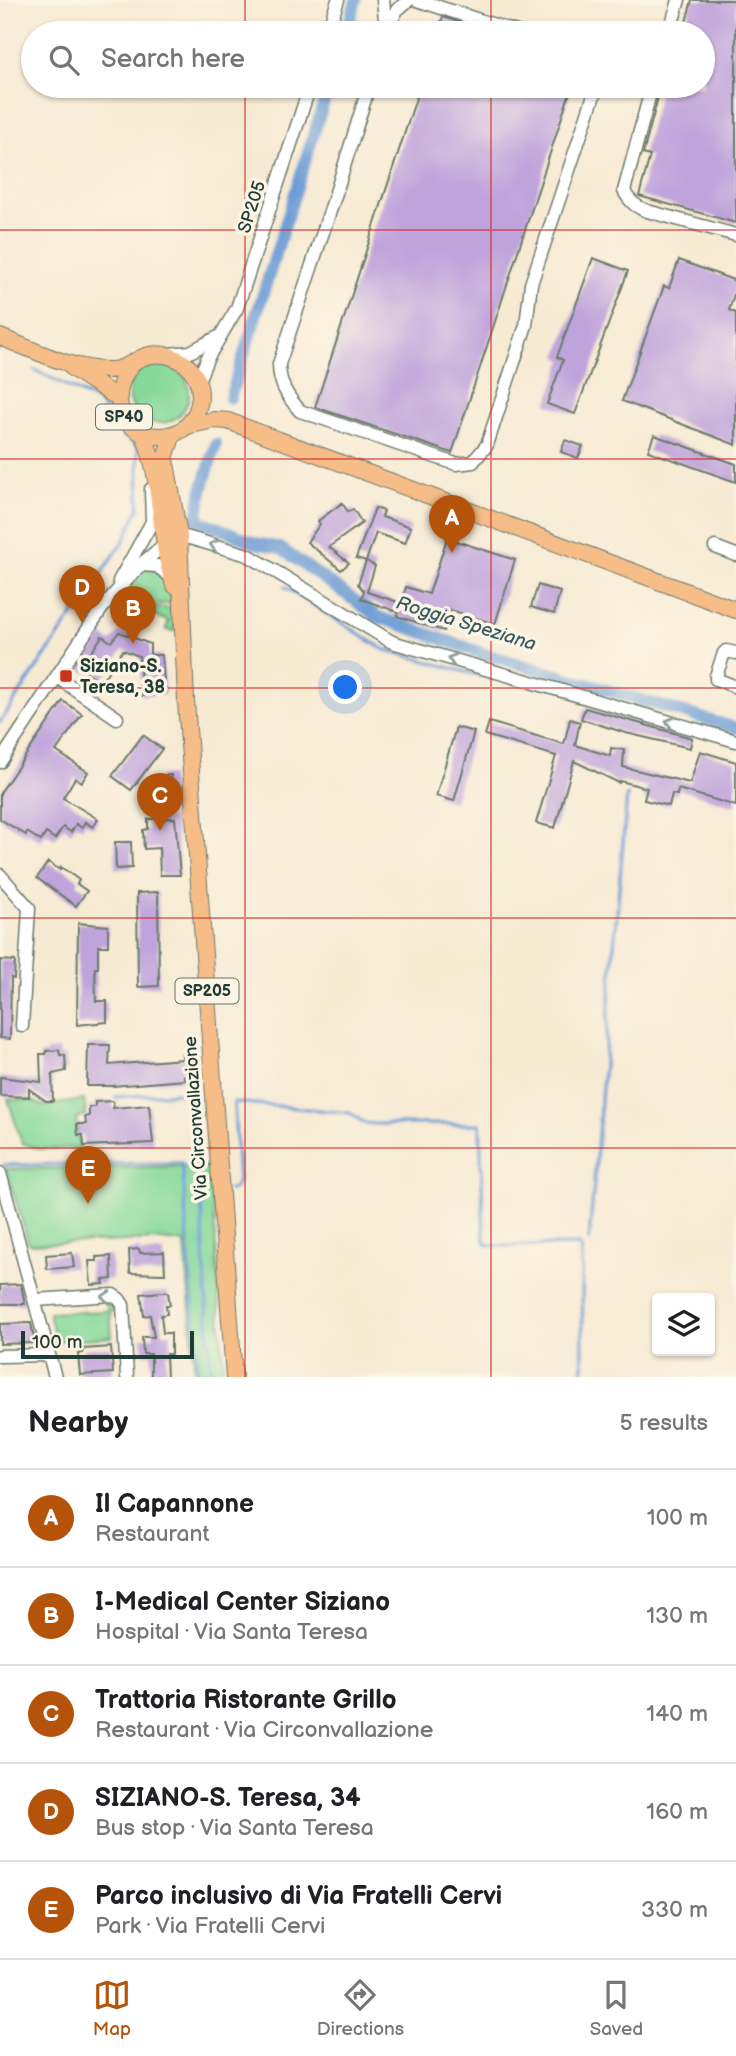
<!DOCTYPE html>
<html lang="en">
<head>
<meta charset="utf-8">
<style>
  body { margin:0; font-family:"Balsamiq Sans",sans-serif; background:#f2f2f2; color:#202124 }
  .controls { position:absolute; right:21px; bottom:21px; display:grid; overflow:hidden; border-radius:7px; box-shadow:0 2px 5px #0004 }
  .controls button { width:63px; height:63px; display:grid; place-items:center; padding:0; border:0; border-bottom:2px solid #e0e0e0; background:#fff; color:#202124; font:35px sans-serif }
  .scale { position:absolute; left:21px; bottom:18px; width:173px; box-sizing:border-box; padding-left:7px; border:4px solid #1f3d34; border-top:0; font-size:19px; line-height:24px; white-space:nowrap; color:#1f3d34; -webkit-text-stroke:5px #fcf5e5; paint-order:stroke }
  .you { position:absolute; left:346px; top:688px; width:24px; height:24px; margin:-18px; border:5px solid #fff; border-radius:50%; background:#1a73e8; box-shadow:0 0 0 10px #1a73e833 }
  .badge { display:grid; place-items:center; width:46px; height:46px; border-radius:50%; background:#b45309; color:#fff; font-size:23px; font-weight:700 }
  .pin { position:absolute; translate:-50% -58px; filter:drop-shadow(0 2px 4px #0008) }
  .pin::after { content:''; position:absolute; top:37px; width:24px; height:21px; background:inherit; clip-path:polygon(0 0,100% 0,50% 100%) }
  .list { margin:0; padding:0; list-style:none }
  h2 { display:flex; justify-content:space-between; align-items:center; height:91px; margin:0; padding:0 28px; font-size:30px }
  h2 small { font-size:23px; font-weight:400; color:#757577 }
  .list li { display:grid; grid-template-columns:46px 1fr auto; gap:21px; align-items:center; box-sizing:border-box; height:98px; padding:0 28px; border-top:2px solid #e0e0e0 }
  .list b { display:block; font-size:26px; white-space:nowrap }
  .list p { margin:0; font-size:23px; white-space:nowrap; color:#757577 }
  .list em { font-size:23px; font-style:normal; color:#757577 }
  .icon { flex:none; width:38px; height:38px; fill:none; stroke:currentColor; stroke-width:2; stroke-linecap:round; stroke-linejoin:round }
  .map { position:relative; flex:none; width:736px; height:1377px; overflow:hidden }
  .search { position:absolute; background:#fff; box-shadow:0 2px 5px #0004; left:21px; right:21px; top:21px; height:77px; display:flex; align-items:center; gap:18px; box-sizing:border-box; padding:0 24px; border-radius:38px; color:#757577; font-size:26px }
  .sheet { height:581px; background:#fff }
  nav { display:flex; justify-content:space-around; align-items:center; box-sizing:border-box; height:98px; border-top:2px solid #e0e0e0; background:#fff; font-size:19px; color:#757577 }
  nav a { display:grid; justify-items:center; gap:4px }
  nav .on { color:#b45309 }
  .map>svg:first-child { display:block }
</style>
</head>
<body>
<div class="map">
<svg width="736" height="1377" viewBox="0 0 736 1377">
  <rect width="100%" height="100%" fill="#fcf5e5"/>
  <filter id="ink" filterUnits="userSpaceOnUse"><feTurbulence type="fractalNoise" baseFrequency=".0143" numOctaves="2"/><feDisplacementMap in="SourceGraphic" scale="14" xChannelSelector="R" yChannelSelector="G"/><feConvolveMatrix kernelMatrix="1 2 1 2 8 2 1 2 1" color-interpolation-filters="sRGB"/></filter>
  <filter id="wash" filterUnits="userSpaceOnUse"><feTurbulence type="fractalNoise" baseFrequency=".00686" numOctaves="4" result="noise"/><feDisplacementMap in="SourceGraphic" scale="28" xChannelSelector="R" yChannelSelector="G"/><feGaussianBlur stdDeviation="1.57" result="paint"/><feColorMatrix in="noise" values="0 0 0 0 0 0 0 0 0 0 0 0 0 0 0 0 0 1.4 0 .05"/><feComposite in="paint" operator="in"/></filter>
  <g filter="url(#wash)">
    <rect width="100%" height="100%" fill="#f7ead3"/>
    <g fill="#87d99a" stroke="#538b67" stroke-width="2">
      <circle cx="159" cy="393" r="30"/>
      <path d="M146,569L161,571L170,586L172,603L153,605L133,598L128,603L118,601L135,576Z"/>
      <path d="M133,601L153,608H173L175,631L166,630L168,621L128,606Z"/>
      <path d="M8,1099L31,1100L43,1106L84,1100L86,1115L76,1118L79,1148L39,1149L22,1143Z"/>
      <path d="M211,1166L224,1377H195L185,1243L161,1240L29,1244L6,1169Z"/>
      <path d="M112,1301L116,1303L119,1310L110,1311L112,1337L55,1341L49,1313L107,1311V1302Z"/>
    </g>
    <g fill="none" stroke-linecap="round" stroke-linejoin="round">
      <g stroke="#6c9cd5" stroke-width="3.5">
        <path d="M285,587L383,649L491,679"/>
        <path d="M638,705L640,699"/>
        <path d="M0,722L125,539L139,508L138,448L115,427L99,402L35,370"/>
        <path d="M115,1097L195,1092L211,1377"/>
        <path d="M4,1165L182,1163L198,1377"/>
        <path d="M229,1190L235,1188L238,1181L234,1102L350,1113L364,1123L376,1124H480L484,1238L486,1244L495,1246L579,1245L582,1251L583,1377"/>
        <path d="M589,1240L627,795"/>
      </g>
      <g stroke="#6c9cd5" stroke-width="12">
        <path d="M346,33L356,0"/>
        <path d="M230,398L329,86"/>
        <path d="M216,444L202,490L197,519L255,543L280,548L378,617L482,653L736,728"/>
      </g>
    </g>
    <g id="blocks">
      <g fill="#bfa3db">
        <path d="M692,0H736V223L639,196L650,156L643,154L661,86H703V33H683Z"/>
        <path d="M443,17L491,33H437Z"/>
        <path d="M420,86H572L452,453L315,407Z"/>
        <path d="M593,258L628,271L575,414L547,404L563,360L557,357Z"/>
        <path d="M679,260L736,281V289L729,310L736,313V445L622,401L664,286L669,288Z"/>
        <path d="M654,435L736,464V482L648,451Z"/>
        <path d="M565,440L583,446L578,458L561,452Z"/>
        <path d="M342,503L348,512L353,509L362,523L329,547L349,563L341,570L307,542L320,524L318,521Z"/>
        <path d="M375,508L384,511L382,517L411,527L405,543L376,533L366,561L356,558Z"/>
        <path d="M447,538L515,560L495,624L451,610L444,631L397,616L398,612L361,599L364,591L358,584L366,561L375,566L367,592L401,603L406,587L429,594Z"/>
        <path d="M538,585L560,592L554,614L531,607Z"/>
        <path d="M119,632L150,644V655H162L165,694L142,696L139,656L123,650L101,682L81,669L102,636L111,642Z"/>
        <path d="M63,701L82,714L56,751L88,772L82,782L75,778L63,798L98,819L93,827L85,822L82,828L76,824L71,832L63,827L55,839L46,833L41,841L27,832L26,835L0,819V793Z"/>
        <path d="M585,708L692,738L690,748L626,733L581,719Z"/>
        <path d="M570,719L580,722L575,745L610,756L611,748L624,750L623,767L690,783L700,751L736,762V806L678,789L677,795L672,794L669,806L644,800L647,788L620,781L619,783L574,761L555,828L536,823L556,756L485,735L489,722L564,744Z"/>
        <path d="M456,727L474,732L454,801L436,796Z"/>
        <path d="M143,735L162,749L131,790L112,776Z"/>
        <path d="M171,775L173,799L151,801L150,789L160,788L159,776Z"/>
        <path d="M175,818L180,875H160L159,848L144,849L143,830L148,829V819Z"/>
        <path d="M115,842H131L132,868L116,869Z"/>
        <path d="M48,862L60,870L61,867L79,880L77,884L87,891L76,906L37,878Z"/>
        <path d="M158,892L159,986L138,987L137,893Z"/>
        <path d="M78,923L108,926V946H98V968H95L96,1001H107V1022L77,1025Z"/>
        <path d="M0,960L15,961L14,979L11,978L10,1039L0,1038Z"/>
        <path d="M88,1045H110L109,1065L183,1059L182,1055L192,1054L193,1075L184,1076L185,1080L112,1086H87Z"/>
        <path d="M59,1050L60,1055H65L66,1071L52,1074L53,1101H46L29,1089V1097L0,1096V1077L41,1082L40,1054H46V1051Z"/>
        <path d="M113,1101V1108L149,1105L153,1143L84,1146L83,1135H78L77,1124H86L85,1117L89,1116V1107H95V1102Z"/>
        <path d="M139,1249L140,1253L164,1252L165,1274L130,1273L129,1250Z"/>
        <path d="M72,1253L74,1267L47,1269L46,1255Z"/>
        <path d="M111,1256L112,1279L103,1280L104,1284L91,1285L89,1261H97L96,1257Z"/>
        <path d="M21,1284L25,1304H0V1285Z"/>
        <path d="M162,1292H168L170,1305H166L167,1314L161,1315L163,1333H171V1354H166L167,1377H151V1354H143L142,1337H154L150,1315L144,1316L141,1294Z"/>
        <path d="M31,1323L35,1343L0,1344V1324Z"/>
        <path d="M111,1347L113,1373L80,1375L78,1354L83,1353V1349Z"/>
      </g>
    </g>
  </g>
  <g filter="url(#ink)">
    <use href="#blocks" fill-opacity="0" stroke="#6b7a6c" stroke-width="2"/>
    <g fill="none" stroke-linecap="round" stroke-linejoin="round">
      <defs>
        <g id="minor">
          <path d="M383,0L386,28"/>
          <path d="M417,0L519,33"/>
          <path d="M327,33L338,0"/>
          <path d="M385,33L397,10L409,0"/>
          <path d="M669,33L679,0"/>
          <path d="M369,86L334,199L279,364C279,384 287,396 300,411L456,464L473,462L487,445L526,325L531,284L597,86"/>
          <path d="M652,86L624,191C630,202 636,207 647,211L736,235"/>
          <path d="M168,354L190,352L216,338"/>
          <path d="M198,381L207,359L237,308L310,86"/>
          <path d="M179,535L248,555L392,642L736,741"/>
          <path d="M715,547L736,555"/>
          <path d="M140,565L157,566L171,577"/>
          <path d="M119,581L152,522L151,489"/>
          <path d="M736,653L726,651L724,653L716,676V679L736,687"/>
          <path d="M57,677L117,718"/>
          <path d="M0,762L102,608L140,565L164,545L167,537"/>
          <path d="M0,875L29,908L22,1026"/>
          <path d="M0,1173L55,1377"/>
          <path d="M35,1300L113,1295L119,1299L123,1305L127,1377"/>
          <path d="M0,1356L49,1355"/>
        </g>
        <g id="major">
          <path d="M0,337C34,350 70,369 107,370C121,371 129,364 141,358C161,349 186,358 196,377C201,389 201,402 196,413C190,425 180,433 168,435C125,444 104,396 131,366"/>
          <path d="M73,369L118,398"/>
          <path d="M187,426L214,420L228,421L736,610"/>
          <path d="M143,433C163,480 158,536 174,585"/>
          <path d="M173,434L165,458L179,535L186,701L234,1377"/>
        </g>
      </defs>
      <use href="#minor" stroke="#6b7a6c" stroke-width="15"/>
      <use href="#major" stroke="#6b7a6c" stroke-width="18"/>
      <use href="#minor" stroke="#fff" stroke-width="12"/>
      <use href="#major" stroke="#f7bd88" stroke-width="16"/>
    </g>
    <defs><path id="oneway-chevron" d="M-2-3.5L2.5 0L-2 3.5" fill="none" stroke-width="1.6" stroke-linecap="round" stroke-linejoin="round" transform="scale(1.75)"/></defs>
    <g stroke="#8f9e9a">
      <use href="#oneway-chevron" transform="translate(214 545) rotate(-164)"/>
      <use href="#oneway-chevron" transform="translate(452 659) rotate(-164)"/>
      <use href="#oneway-chevron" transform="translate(670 722) rotate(-164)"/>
      <use href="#oneway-chevron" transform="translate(106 1297) rotate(-176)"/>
    </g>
  </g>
  <path fill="none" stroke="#d62828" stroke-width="2" stroke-opacity="0.55" d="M245,0V33M491,0V33M245,86V1377M491,86V1377M0,230H736M0,459H736M0,688H736M0,918H736M0,1148H736"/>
  <rect fill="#c8321e" stroke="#fcf5e5" stroke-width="2.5" x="59" y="669" width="14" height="14" rx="3.5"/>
  <g text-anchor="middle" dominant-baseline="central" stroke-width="7" stroke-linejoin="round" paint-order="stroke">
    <g fill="#fcf5e5" stroke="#617469" stroke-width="2">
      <rect x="96" y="404.5" width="56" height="25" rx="5"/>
      <rect x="175.5" y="978.5" width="63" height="25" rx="5"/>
    </g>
    <g font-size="16" font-weight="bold" fill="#1f3d34">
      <text x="124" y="417">SP40</text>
      <text x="207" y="991">SP205</text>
    </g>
    <g font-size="18" fill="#1f3d34" stroke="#fcf5e5">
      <text transform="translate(252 207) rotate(-72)">SP205</text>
      <text transform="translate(196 1118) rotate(-94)">Via Circonvallazione</text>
    </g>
    <g font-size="18" font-weight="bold" fill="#1f3d34" stroke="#fcf5e5" text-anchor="start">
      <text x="80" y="666">Siziano-S.<tspan x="80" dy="21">Teresa, 38</tspan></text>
    </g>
    <g font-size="19" font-style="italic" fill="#365a64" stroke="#fcf5e5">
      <text transform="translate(466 624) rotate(17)">Roggia Speziana</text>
    </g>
  </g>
</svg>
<div class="controls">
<button><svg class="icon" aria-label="layers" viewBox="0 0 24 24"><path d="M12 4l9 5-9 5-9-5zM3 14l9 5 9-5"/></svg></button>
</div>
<div class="scale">100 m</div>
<div class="you"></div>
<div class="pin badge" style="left:452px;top:553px">A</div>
<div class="pin badge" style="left:133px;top:644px">B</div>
<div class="pin badge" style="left:160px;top:831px">C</div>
<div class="pin badge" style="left:82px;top:623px">D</div>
<div class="pin badge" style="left:88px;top:1204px">E</div>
<div class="search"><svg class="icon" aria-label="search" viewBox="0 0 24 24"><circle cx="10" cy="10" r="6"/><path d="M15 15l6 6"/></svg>Search here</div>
</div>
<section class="sheet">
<h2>Nearby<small>5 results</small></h2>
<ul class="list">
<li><span class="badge">A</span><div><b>Il Capannone</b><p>Restaurant</p></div><em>100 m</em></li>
<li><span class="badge">B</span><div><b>I-Medical Center Siziano</b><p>Hospital · Via Santa Teresa</p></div><em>130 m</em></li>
<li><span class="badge">C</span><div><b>Trattoria Ristorante Grillo</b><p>Restaurant · Via Circonvallazione</p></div><em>140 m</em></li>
<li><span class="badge">D</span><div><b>SIZIANO-S. Teresa, 34</b><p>Bus stop · Via Santa Teresa</p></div><em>160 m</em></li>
<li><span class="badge">E</span><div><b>Parco inclusivo di Via Fratelli Cervi</b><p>Park · Via Fratelli Cervi</p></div><em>330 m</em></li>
</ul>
</section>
<nav>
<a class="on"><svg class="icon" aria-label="map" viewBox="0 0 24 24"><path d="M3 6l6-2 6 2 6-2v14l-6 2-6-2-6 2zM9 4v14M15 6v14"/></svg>Map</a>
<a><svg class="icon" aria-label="directions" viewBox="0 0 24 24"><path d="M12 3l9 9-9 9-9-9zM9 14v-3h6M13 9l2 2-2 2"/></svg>Directions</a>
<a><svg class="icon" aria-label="saved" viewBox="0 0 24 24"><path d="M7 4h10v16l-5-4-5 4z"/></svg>Saved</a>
</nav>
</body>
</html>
